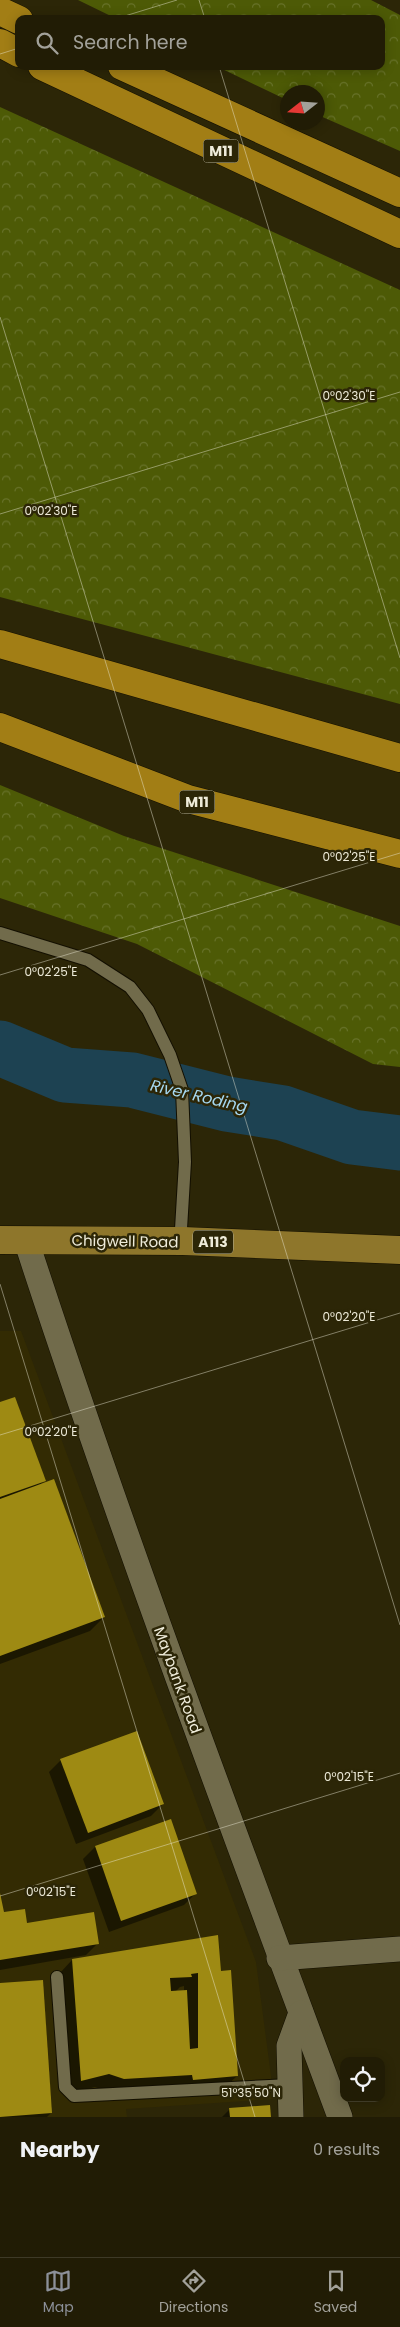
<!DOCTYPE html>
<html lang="en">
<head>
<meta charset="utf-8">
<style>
  body { margin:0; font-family:Poppins,sans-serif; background:#29250f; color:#f1f3f6 }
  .controls { position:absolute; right:15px; bottom:15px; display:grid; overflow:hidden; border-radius:10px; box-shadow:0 2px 12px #0003 }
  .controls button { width:45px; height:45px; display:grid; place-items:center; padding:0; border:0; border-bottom:1px solid #3e3a27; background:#211c05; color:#f1f3f6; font:25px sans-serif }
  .compass { position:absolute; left:280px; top:85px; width:45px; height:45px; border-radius:50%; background:#211c05; box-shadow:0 2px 12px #0003; rotate:253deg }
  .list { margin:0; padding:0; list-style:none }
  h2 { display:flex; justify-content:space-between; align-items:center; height:65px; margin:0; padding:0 20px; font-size:21px }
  h2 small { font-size:16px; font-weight:400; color:#a2a19a }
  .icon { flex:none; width:28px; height:28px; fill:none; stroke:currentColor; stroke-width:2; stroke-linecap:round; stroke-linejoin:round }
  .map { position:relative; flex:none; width:400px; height:2117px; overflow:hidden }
  .search { position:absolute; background:#211c05; box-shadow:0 2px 12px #0003; left:15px; right:15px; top:15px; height:55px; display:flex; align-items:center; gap:12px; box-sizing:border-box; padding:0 18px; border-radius:10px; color:#a2a19a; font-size:19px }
  .sheet { height:140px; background:#211c05 }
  nav { display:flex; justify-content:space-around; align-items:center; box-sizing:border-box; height:70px; border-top:1px solid #3e3a27; background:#211c05; font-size:14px; color:#a2a19a }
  nav a { display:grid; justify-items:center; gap:2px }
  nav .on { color:#8c9099 }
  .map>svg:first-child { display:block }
</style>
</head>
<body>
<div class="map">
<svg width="400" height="2117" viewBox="0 0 400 2117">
  <defs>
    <pattern id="forest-crowns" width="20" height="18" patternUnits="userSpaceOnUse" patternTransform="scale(1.25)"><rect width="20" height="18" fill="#4d5a06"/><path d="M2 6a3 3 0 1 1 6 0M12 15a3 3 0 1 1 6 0" fill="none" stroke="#67722a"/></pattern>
  </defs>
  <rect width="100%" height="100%" fill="#2c2607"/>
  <path fill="#332b03" d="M0,1331H21L256,1962L274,2099L126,2109L127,2117H0Z"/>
  <g fill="url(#forest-crowns)">
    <path d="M78,0H371L400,15V151L318,115V92H288L287,100L216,66H381V19H117Z"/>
    <path d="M0,107L400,290V704L0,597Z"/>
    <path d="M0,785L124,836L400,926V1067L373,1064L137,944L0,898Z"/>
  </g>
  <g fill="#0007" fill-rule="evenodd">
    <path d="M0,1403L44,1481L39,1486L104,1617L90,1631L0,1664Z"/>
    <path d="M61,1760L163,1804L151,1816L76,1844L49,1772Z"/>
    <path d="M95,1847L196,1893L184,1905L109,1932L83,1859Z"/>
    <path d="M0,1894L3,1914L26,1925L98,1943L86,1955L0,1970Z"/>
    <path d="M72,1960L220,1972L237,2076L223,2089L109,2092L95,2087L68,2094L59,1974ZM184,1986V1991L175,1992L180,1987Z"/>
    <path d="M0,1984L51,2113L47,2117H0Z"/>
    <path d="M230,2109L270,2117H222Z"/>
  </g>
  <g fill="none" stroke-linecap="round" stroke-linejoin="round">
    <path stroke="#1d4252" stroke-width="55" d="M0,1048L65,1075L132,1080L227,1104L283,1113L352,1137L400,1143"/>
  </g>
  <g fill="#9e8a13" fill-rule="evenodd">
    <path d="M15,1397L46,1481L0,1497V1402Z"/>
    <path d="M54,1479L105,1617L0,1656V1499Z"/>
    <path d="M137,1731L164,1804L88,1833L60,1759Z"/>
    <path d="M171,1819L197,1894L121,1921L95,1846Z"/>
    <path d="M0,1893L4,1912L25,1909L27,1923L94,1912L99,1944L0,1960Z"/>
    <path d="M218,1935L221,1971L231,1970L238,2076L193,2080L192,2075L124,2079L109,2074L81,2081L72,1959ZM198,1973V2048L190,2049L187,1990L171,1991L170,1978L192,1977L191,1974Z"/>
    <path d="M43,1980L52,2113L0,2117V1983Z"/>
    <path d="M270,2105L271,2117H230L229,2108Z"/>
  </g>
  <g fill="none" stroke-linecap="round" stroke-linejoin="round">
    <defs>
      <g id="service">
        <path d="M0,933L88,960L130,987L148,1010L170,1055L182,1090L185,1162L181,1229L183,1241"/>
        <path d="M57,1977L65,2087L74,2096L290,2085"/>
      </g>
      <g id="minor">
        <path d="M26,1240C122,1535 232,1826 340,2117"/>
        <path d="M279,1958L400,1949"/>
        <path d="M291,2117L289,2046L301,2013"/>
      </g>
      <path id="primary" d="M0,1240L183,1241L400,1250"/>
      <g id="motorway">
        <path d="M0,11L19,20"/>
        <path d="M0,43L19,53"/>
        <path d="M42,66L400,234"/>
        <path d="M122,66L400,193"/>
        <path d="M0,644L400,758"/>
        <path d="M0,727L188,799L400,854"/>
      </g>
    </defs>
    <use href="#service" stroke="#130f00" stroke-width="14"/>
    <use href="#minor" stroke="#130f00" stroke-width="26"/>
    <use href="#primary" stroke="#130f00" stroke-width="29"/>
    <use href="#motorway" stroke="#130f00" stroke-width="29"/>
    <use href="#service" stroke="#716b4b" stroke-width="12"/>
    <use href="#minor" stroke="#716b4b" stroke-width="25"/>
    <use href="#primary" stroke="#8e762b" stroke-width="28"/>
    <use href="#motorway" stroke="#a27e15" stroke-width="28"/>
  </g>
  <path fill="none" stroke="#eeebd9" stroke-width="1" stroke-opacity="0.45" d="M199,0L205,19M115,19L177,0M0,54L19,48M219,66L400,658M0,317L400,1625M0,514L400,392M0,975L400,853M0,1284L255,2117M0,1435L400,1313M0,1896L400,1773"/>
  <g text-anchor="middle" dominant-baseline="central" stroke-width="5" stroke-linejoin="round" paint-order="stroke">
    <g fill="#2c2607" stroke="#b4b09a" stroke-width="1">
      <rect x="203.5" y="139.5" width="35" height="23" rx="4"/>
      <rect x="179.5" y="790.5" width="35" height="23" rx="4"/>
      <rect x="193" y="1230.5" width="40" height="23" rx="4"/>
    </g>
    <g font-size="14" font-weight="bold" fill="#eeebd9">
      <text x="221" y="151">M11</text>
      <text x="197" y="802">M11</text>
      <text x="213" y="1242">A113</text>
    </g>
    <g font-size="15" fill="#eeebd9" stroke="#2c2607">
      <text transform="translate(125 1241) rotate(1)">Chigwell Road</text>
      <text transform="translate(178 1680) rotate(70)">Maybank Road</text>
    </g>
    <g font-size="16" font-style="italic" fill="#a5d8f1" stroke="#2c2607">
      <text transform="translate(199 1096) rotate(13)">River Roding</text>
    </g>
  </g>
  <g font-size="12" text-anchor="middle" fill="#eeebd9" stroke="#2c2607" stroke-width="5" stroke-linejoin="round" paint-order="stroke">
    <text x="349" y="400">0°02'30"E</text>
    <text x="51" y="515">0°02'30"E</text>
    <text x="349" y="861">0°02'25"E</text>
    <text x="51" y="976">0°02'25"E</text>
    <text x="349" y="1321">0°02'20"E</text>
    <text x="51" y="1436">0°02'20"E</text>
    <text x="349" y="1781">0°02'15"E</text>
    <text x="51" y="1896">0°02'15"E</text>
    <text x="251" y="2097">51°35'50"N</text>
  </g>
</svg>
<div class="controls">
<button><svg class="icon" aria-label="locate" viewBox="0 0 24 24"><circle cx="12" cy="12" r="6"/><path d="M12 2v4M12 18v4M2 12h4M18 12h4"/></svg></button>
</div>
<svg class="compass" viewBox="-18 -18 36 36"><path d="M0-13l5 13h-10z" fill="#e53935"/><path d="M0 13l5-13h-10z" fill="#a2a19a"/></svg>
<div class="search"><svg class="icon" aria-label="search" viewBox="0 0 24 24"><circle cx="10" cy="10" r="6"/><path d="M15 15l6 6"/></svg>Search here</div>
</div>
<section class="sheet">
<h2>Nearby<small>0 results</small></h2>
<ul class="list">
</ul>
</section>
<nav>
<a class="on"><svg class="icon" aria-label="map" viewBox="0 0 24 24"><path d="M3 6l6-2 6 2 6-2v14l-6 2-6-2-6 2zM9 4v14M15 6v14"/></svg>Map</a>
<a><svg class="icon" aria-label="directions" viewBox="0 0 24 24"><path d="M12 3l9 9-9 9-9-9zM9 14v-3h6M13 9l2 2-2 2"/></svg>Directions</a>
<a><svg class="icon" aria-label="saved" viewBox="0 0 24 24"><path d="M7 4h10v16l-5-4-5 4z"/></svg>Saved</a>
</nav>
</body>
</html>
